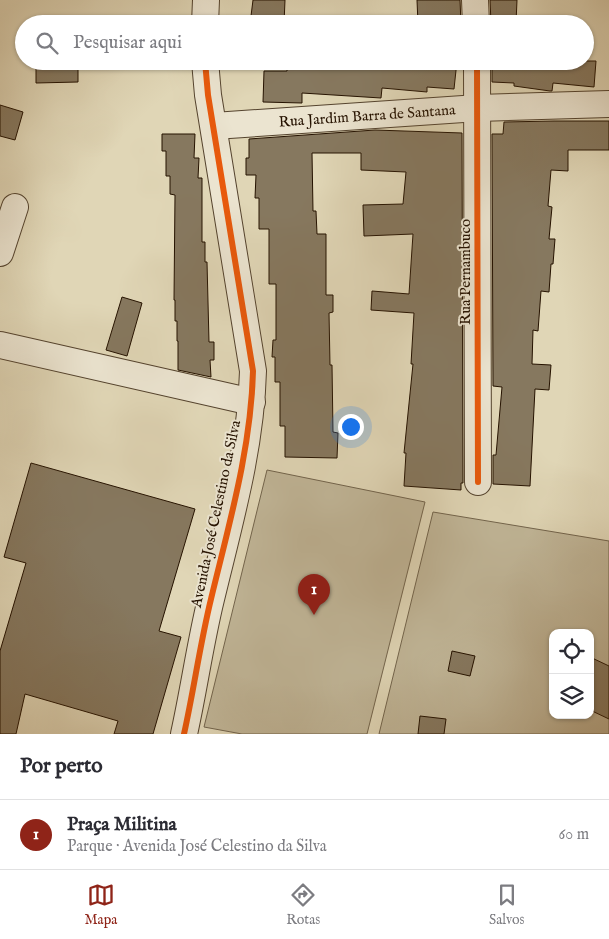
<!DOCTYPE html>
<html lang="pt">
<head>
<meta charset="utf-8">
<style>
  body { margin:0; font-family:"IM FELL English",serif; background:#f7f7f7; color:#2b2b33 }
  .controls { position:absolute; right:15px; bottom:15px; display:grid; overflow:hidden; border-radius:10px; box-shadow:0 1px 4px #0004 }
  .controls button { width:45px; height:45px; display:grid; place-items:center; padding:0; border:0; border-bottom:1px solid #e1e1e2; background:#fff; color:#2b2b33; font:25px sans-serif }
  .you { position:absolute; left:350px; top:426px; width:18px; height:18px; margin:-12px; border:4px solid #fff; border-radius:50%; background:#1a73e8; box-shadow:0 0 0 8px #1a73e833 }
  .badge { display:grid; place-items:center; width:32px; height:32px; border-radius:50%; background:#8f2418; color:#fff; font-size:16px; font-weight:700 }
  .pin { position:absolute; translate:-50% -41px; filter:drop-shadow(0 1px 2px #0008) }
  .pin::after { content:''; position:absolute; top:26px; width:18px; height:15px; background:inherit; clip-path:polygon(0 0,100% 0,50% 100%) }
  .list { margin:0; padding:0; list-style:none }
  h2 { display:flex; justify-content:space-between; align-items:center; height:65px; margin:0; padding:0 20px; font-size:21px }
  h2 small { font-size:16px; font-weight:400; color:#7c7c81 }
  .list li { display:grid; grid-template-columns:32px 1fr auto; gap:15px; align-items:center; box-sizing:border-box; height:70px; padding:0 20px; border-top:1px solid #e1e1e2 }
  .list b { display:block; font-size:19px; white-space:nowrap }
  .list p { margin:0; font-size:16px; white-space:nowrap; color:#7c7c81 }
  .list em { font-size:16px; font-style:normal; color:#7c7c81 }
  .icon { flex:none; width:28px; height:28px; fill:none; stroke:currentColor; stroke-width:2; stroke-linecap:round; stroke-linejoin:round }
  .map { position:relative; flex:none; width:609px; height:734px; overflow:hidden }
  .search { position:absolute; background:#fff; box-shadow:0 1px 4px #0004; left:15px; right:15px; top:15px; height:55px; display:flex; align-items:center; gap:12px; box-sizing:border-box; padding:0 18px; border-radius:28px; color:#7c7c81; font-size:19px }
  .sheet { height:135px; background:#fff }
  nav { display:flex; justify-content:space-around; align-items:center; box-sizing:border-box; height:70px; border-top:1px solid #e1e1e2; background:#fff; font-size:14px; color:#7c7c81 }
  nav a { display:grid; justify-items:center; gap:2px }
  nav .on { color:#8f2418 }
  .map>svg:first-child { display:block }
</style>
</head>
<body>
<div class="map">
<svg width="609" height="734" viewBox="0 0 609 734">
  <rect width="100%" height="100%" fill="#e0d6b6"/>
  <filter id="stains"><feTurbulence type="fractalNoise" baseFrequency=".004" numOctaves="4"/><feColorMatrix values="0 0 0 0 .2 0 0 0 0 .09 0 0 0 0 .02 0 0 0 .5 -.17"/></filter>
  <radialGradient id="worn" r=".72"><stop offset=".6" stop-color="#630" stop-opacity="0"/><stop offset="1" stop-color="#630" stop-opacity=".3"/></radialGradient>
  <g fill="#c0b597" stroke="#72644c" fill-rule="evenodd">
    <path d="M267,470L425,502L367,734H242L204,727Z"/>
    <path d="M433,512L609,541V734H379ZM553,633H590V715H553Z"/>
  </g>
  <g fill="#86785f" stroke="#251200">
    <path d="M253,0H285L284,24H250Z"/>
    <path d="M417,0H460L461,24H418Z"/>
    <path d="M490,0H517L516,23H491Z"/>
    <path d="M36,61H78V82L36,83Z"/>
    <path d="M316,61H371L411,64V61H457L454,89L427,87V92L382,88L381,98L302,93V103L263,102L264,71H287V67H315Z"/>
    <path d="M492,61H596L594,87L553,83L552,91H550L514,86V83L492,82Z"/>
    <path d="M0,105L23,112L15,140L0,136Z"/>
    <path d="M554,121H609V150H568V171L551,170L548,206L552,207L549,239H555L553,264H551L549,292L541,291L538,331L533,330L532,364L551,365L549,390L535,389L530,486L493,484V455H496L502,387L493,386L492,134H503L504,122Z"/>
    <path d="M375,130L462,133L463,483H461V490L404,486L406,453H404L413,364H411L414,313L371,310L372,291L409,294L413,234L364,236L363,205L403,204L406,172L361,170V153H312L313,211H316L317,234H326V295H333V312L329,313L330,365H332L333,432L338,433L337,458L285,457V426H280V382H275V357H272L273,340H276V284H269V229H259V198H255L256,175H246V158H249V139Z"/>
    <path d="M162,134H195L194,158H199L198,178H202V242H205V262H207L209,342H214V360H210L211,377L178,370V341H177V321H175V300H174L175,195L170,194V176H166V151H162Z"/>
    <path d="M122,297L142,303L127,356L106,350Z"/>
    <path d="M31,463L195,509L159,631L181,637L153,734H114L118,721L25,694L16,734H0V651L26,563L4,557Z"/>
    <path d="M452,651L475,656L470,676L448,671Z"/>
    <path d="M590,657L609,666V719L590,710Z"/>
    <path d="M420,716L446,719L444,734H418Z"/>
  </g>
  <g fill="none" stroke-linecap="round" stroke-linejoin="round">
    <defs>
      <g id="minor">
        <path d="M475,0L476,24"/>
        <path d="M205,24L206,0"/>
        <path d="M477,61L478,482"/>
        <path d="M214,126L478,108L609,104"/>
        <path d="M0,253L15,207"/>
        <path d="M0,345L252,402"/>
        <path d="M184,734C194,689 200,644 211,599C229,524 251,449 253,371L208,95L205,61"/>
      </g>
    </defs>
    <use href="#minor" stroke="#54432e" stroke-width="28"/>
    <use href="#minor" stroke="#ebe4d0" stroke-width="26"/>
    <defs>
      <g id="cycleway">
        <path d="M477,61L478,482"/>
        <path d="M184,734C194,689 200,644 211,599C229,524 251,449 253,371L208,95L205,61"/>
      </g>
    </defs>
    <use href="#cycleway" stroke="#ebe4d0" stroke-width="9"/>
    <use href="#cycleway" stroke="#e8590c" stroke-width="6"/>
  </g>
  <g text-anchor="middle" dominant-baseline="central" stroke-width="4" stroke-linejoin="round" paint-order="stroke">
    <g font-size="15" fill="#251200" stroke="#ebe4d0">
      <text transform="translate(367 116) rotate(-4)">Rua Jardim Barra de Santana</text>
      <text transform="translate(465 272) rotate(-90)">Rua Pernambuco</text>
      <text transform="translate(216 514) rotate(-78)">Avenida José Celestino da Silva</text>
    </g>
  </g>
  <rect width="100%" height="100%" filter="url(#stains)"/>
  <rect width="100%" height="100%" fill="url(#worn)"/>
</svg>
<div class="controls">
<button><svg class="icon" aria-label="locate" viewBox="0 0 24 24"><circle cx="12" cy="12" r="6"/><path d="M12 2v4M12 18v4M2 12h4M18 12h4"/></svg></button>
<button><svg class="icon" aria-label="layers" viewBox="0 0 24 24"><path d="M12 4l9 5-9 5-9-5zM3 14l9 5 9-5"/></svg></button>
</div>
<div class="you"></div>
<div class="pin badge" style="left:314px;top:615px">1</div>
<div class="search"><svg class="icon" aria-label="search" viewBox="0 0 24 24"><circle cx="10" cy="10" r="6"/><path d="M15 15l6 6"/></svg>Pesquisar aqui</div>
</div>
<section class="sheet">
<h2>Por perto<small></small></h2>
<ul class="list">
<li><span class="badge">1</span><div><b>Praça Militina</b><p>Parque · Avenida José Celestino da Silva</p></div><em>60 m</em></li>
</ul>
</section>
<nav>
<a class="on"><svg class="icon" aria-label="map" viewBox="0 0 24 24"><path d="M3 6l6-2 6 2 6-2v14l-6 2-6-2-6 2zM9 4v14M15 6v14"/></svg>Mapa</a>
<a><svg class="icon" aria-label="directions" viewBox="0 0 24 24"><path d="M12 3l9 9-9 9-9-9zM9 14v-3h6M13 9l2 2-2 2"/></svg>Rotas</a>
<a><svg class="icon" aria-label="saved" viewBox="0 0 24 24"><path d="M7 4h10v16l-5-4-5 4z"/></svg>Salvos</a>
</nav>
</body>
</html>
